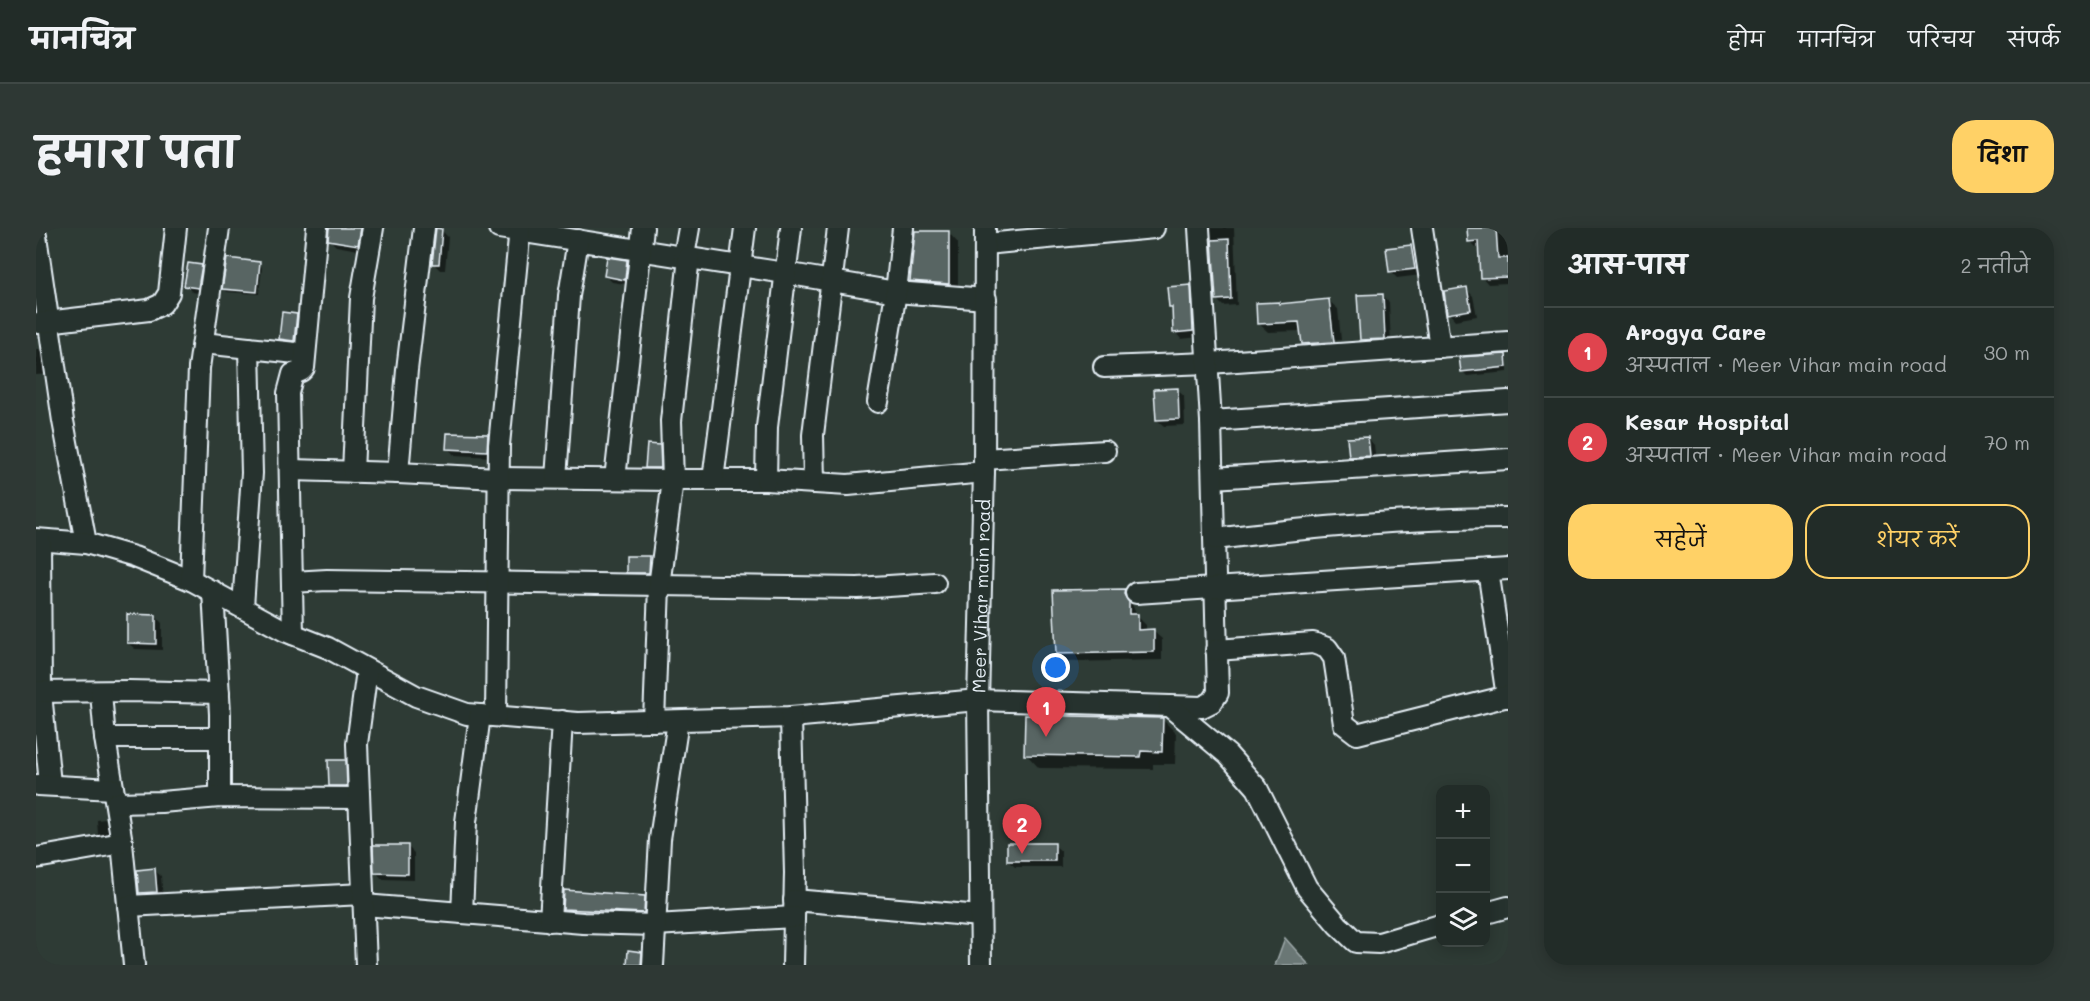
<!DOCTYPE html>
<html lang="hi">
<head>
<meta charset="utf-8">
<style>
  body { margin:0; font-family:Mali,"Playpen Sans Deva",sans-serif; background:#2e3834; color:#f1f3f6 }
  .controls { position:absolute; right:18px; bottom:18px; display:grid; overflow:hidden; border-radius:12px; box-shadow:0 3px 15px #0003 }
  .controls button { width:54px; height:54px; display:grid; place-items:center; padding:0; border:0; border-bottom:2px solid #3f4845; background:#222c28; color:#f1f3f6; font:30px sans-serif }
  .you { position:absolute; left:1020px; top:440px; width:21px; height:21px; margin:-15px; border:4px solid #fff; border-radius:50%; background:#1a73e8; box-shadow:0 0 0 9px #1a73e833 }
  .badge { display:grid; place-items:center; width:39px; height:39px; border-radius:50%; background:#ffd166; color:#fff; font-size:20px; font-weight:700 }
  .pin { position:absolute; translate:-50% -50px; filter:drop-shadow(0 2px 3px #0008) }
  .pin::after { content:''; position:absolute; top:32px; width:21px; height:18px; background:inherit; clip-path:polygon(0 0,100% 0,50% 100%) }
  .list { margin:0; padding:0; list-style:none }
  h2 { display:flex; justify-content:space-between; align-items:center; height:78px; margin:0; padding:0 24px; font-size:26px }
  h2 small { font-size:20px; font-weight:400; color:#a2a7a8 }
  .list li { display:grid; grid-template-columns:39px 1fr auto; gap:18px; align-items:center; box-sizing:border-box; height:90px; padding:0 24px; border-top:2px solid #3f4845 }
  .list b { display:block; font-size:22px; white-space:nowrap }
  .list p { margin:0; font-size:20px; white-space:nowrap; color:#a2a7a8 }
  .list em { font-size:20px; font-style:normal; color:#a2a7a8 }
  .actions { display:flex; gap:12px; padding:18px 24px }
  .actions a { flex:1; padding:14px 0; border:2px solid #ffd166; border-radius:24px; text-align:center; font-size:21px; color:#ffd166 }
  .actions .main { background:#ffd166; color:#111 }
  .icon { flex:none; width:33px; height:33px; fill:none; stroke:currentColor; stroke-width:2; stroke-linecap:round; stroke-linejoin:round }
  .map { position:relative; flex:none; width:1472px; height:737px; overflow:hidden; border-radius:24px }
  header { display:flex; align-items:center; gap:36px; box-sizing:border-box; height:84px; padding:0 30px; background:#222c28; border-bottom:2px solid #3f4845 }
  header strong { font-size:28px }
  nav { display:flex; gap:33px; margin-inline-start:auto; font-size:21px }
  .intro { display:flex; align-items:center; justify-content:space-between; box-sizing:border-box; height:144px; padding:0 36px }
  h1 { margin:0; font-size:42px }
  .button { padding:15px 27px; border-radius:24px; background:#ffd166; color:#111; font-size:21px; font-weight:700 }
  main { display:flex; gap:36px; padding:0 36px }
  aside { flex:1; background:#222c28; border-radius:24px; box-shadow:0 3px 15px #0003 }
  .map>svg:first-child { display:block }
</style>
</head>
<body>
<header>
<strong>मानचित्र</strong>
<nav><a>होम</a><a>मानचित्र</a><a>परिचय</a><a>संपर्क</a></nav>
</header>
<div class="intro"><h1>हमारा पता</h1><a class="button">दिशा</a></div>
<main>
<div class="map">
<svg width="1472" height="737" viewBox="0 0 1472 737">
  <rect width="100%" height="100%" fill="#2e3b35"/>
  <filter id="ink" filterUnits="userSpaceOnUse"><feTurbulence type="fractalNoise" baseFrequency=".0167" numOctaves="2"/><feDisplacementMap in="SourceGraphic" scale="12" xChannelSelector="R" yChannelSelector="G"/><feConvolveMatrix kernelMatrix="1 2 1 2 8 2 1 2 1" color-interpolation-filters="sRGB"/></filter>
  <g filter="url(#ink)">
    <path fill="#6b7775" stroke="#9da8a9" stroke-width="1.5" d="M1249,710L1273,737H1239Z"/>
    <g fill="#0007" fill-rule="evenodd">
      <path d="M294,0H334L328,23L300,18L293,11ZM298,11L316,13V16L298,14Z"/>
      <path d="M1175,0H1198L1201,77L1187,78L1181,72Z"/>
      <path d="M1433,0H1472V55L1452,56L1446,49L1444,19L1440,20L1433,13Z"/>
      <path d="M405,2L412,9L409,42H404L397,35Z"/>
      <path d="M912,4L922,15V65L886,63L876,53Z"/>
      <path d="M1375,18L1381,25L1385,47L1361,50L1355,44Z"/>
      <path d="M591,34L597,40L595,57L576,54L570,48Z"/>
      <path d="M223,36L226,39L223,66L191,64L188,61Z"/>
      <path d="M165,39L171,45L168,66L156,64L150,58Z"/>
      <path d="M1154,59L1161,65L1163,109L1145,111L1139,104L1138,82L1134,79Z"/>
      <path d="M1430,61L1437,68L1441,88L1419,92L1413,85Z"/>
      <path d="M1346,68L1353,74L1355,117L1332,118L1325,112Z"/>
      <path d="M1292,72L1302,81L1305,112L1273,114V117L1306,115L1307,123L1276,125L1267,116L1266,103L1232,104L1222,95L1245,78Z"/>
      <path d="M260,88L267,94L265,119L251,117L244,111Z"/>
      <path d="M0,121H4L10,128L13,146L0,147Z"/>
      <path d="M1469,128L1472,131V144L1431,148L1426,143Z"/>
      <path d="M1141,162L1148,168L1149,197L1128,198L1121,192Z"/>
      <path d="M451,208L458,214L457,229L418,227L412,220Z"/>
      <path d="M1332,210L1338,217L1340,234H1336L1334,215H1331L1333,234L1321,235L1315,229Z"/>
      <path d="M623,219L630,225V246H617L611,239Z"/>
      <path d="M613,330L620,337L619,351L598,350L591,344Z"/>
      <path d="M1088,362L1097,371L1096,376L1101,388L1110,397V403H1117L1126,411V432L1030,434L1021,425Z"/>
      <path d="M119,388L126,395V422L99,421L92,415Z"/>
      <path d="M1126,491L1140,505L1139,536H1117V541L1003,540L990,526Z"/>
      <path d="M309,533L316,540L317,564H301L294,557Z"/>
      <path d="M69,591L76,598L78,611L69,613L62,607L61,592Z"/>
      <path d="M1018,617L1025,623V639H979L972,633Z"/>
      <path d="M372,619L378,625V652L346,651L340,644Z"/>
      <path d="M118,642L125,648L127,671H111L104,665Z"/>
      <path d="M608,670L615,676L614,691L535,687L528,681Z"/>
      <path d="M593,724L605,725L612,732V737H593Z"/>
    </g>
    <g fill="#596563" stroke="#e8f1f8" stroke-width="1.5">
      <path d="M293,0H325L322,17L292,12Z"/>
      <path d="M400,0L406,1L403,36H396Z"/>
      <path d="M1431,0H1460L1462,30H1472V49L1444,50L1442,13L1432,14Z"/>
      <path d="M879,3H913V56L874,53Z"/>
      <path d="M1193,11L1195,71L1180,72L1176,12Z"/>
      <path d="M1375,17L1379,41L1353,44L1350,20Z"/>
      <path d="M571,29L591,32L589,52L568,48Z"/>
      <path d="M191,30L224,34L221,64L186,61Z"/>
      <path d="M152,35L166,37L162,60L148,58Z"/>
      <path d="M1155,57L1157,103L1137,105L1136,79H1133L1131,59Z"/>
      <path d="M1431,59L1435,82L1411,86L1408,63Z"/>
      <path d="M1347,66L1349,111L1324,112L1321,67Z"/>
      <path d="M1293,71L1298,114L1266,116L1263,94L1221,96L1220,75L1243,74V76Z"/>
      <path d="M246,84L261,86L258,113L243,111Z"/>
      <path d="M1470,126L1471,139L1425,144L1423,129Z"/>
      <path d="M1142,160L1143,191L1120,192L1118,161Z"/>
      <path d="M411,205L452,206L451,223L410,221Z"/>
      <path d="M1332,209L1334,228L1313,229L1311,210Z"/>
      <path d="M611,216L624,217L625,240H609Z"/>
      <path d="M590,328H614L613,345H590Z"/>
      <path d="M1089,361L1088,366L1093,374V386H1102V402L1118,401V424L1020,426L1017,362Z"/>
      <path d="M91,386L120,387V416L91,415Z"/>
      <path d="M989,487L1127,490L1126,524L1105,523L1104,529L988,527Z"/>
      <path d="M292,532H310L311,558H293Z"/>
      <rect x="971" y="615" width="48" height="18"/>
      <path d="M337,617H372V646L338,645Z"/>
      <path d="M119,640L121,664L103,665L101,642Z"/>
      <path d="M528,662L609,668L608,685L527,681Z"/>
      <path d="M592,722L606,724L605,737H591Z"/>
    </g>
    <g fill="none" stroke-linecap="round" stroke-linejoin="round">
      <defs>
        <g id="street">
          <path d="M463,0L749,45L860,64L950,71"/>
          <path d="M1386,0L1404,119"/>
          <path d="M0,8L27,193L50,315"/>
          <path d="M950,16L1118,0"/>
          <path d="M648,28L653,0"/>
          <path d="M2,95L113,82L126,76L133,65L140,0"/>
          <path d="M167,115L269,126"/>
          <path d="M1068,139L1173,135L1472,114"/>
          <path d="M842,174L860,64L867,0"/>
          <path d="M1175,193L1472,173"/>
          <path d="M948,231L1069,223"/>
          <path d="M255,242L362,245L462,250L637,252H730L812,257L948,244"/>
          <path d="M317,244L325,70L337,0"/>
          <path d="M362,245L371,142L388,0"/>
          <path d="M520,250L533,68L542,12"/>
          <path d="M1177,250L1472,231"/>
          <path d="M579,251L607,0"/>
          <path d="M677,252L709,0"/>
          <path d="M730,252L731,199L755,0"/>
          <path d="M778,255L777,207L802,0"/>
          <path d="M0,311L50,315L98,329L155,352L249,403L292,420L380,468L431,486L542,495L755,489L942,472L1166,479L1176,474L1182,465L1175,193L1163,0"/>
          <path d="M1179,311C1276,299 1373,290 1472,290"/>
          <path d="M4,312L5,465L14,556"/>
          <path d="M1452,342L1471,469"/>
          <path d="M155,352L163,140L183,0"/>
          <path d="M256,354L291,352L822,360L899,355"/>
          <path d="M177,363L184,486V569"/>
          <path d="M1100,365L1472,341"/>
          <path d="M207,379L216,245L213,120"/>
          <path d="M257,406L252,165L257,146L265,143L268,140L281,0"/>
          <path d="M1180,422L1277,415L1291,420L1298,430L1308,496L1321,506L1472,468"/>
          <path d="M0,464L93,463L183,465"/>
          <path d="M65,465L69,510L86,615L98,737"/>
          <path d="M1133,478L1192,527L1221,560L1271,660L1302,697L1320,714L1343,715L1404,697"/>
          <path d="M460,488L463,217L484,0"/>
          <path d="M755,489L759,645L757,737"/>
          <path d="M618,493L623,358L637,252L635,193L653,29"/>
          <path d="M69,510H184"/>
          <path d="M2,557L77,561"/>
          <path d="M80,575L125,574L184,569L323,570"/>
          <path d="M0,630L86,615"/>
          <path d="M758,672L944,688"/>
          <path d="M328,677L547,695L619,697L758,689"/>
          <path d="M92,678L327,666"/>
          <path d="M426,685L430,594L444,487"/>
          <path d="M1450,685L1472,679"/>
          <path d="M514,693L526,493"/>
          <path d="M330,737L321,516L331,442"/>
          <path d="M617,737L624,611L642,493"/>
          <path id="s1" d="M945,737L942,472L948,244L949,0"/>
        </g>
      </defs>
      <use href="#street" stroke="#e8f1f8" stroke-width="24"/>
      <use href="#street" stroke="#26332d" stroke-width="20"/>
    </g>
  </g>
  <g text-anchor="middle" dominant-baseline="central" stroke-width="4.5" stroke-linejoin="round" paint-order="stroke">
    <g font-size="18" fill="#e8f1f8" stroke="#26332d">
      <text stroke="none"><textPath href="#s1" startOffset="369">Meer Vihar main road</textPath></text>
    </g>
  </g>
</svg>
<div class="controls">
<button>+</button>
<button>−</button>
<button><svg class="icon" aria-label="layers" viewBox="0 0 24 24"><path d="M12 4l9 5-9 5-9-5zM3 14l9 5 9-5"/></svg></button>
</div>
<div class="you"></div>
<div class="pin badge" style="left:1010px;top:509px;background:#e0444e">1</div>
<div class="pin badge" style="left:986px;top:626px;background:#e0444e">2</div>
</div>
<aside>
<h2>आस-पास<small>2 नतीजे</small></h2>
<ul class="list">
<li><span class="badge" style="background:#e0444e">1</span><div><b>Arogya Care</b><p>अस्पताल · Meer Vihar main road</p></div><em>30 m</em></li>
<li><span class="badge" style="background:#e0444e">2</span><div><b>Kesar Hospital</b><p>अस्पताल · Meer Vihar main road</p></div><em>70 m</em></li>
</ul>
<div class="actions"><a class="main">सहेजें</a><a>शेयर करें</a></div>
</aside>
</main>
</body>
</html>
